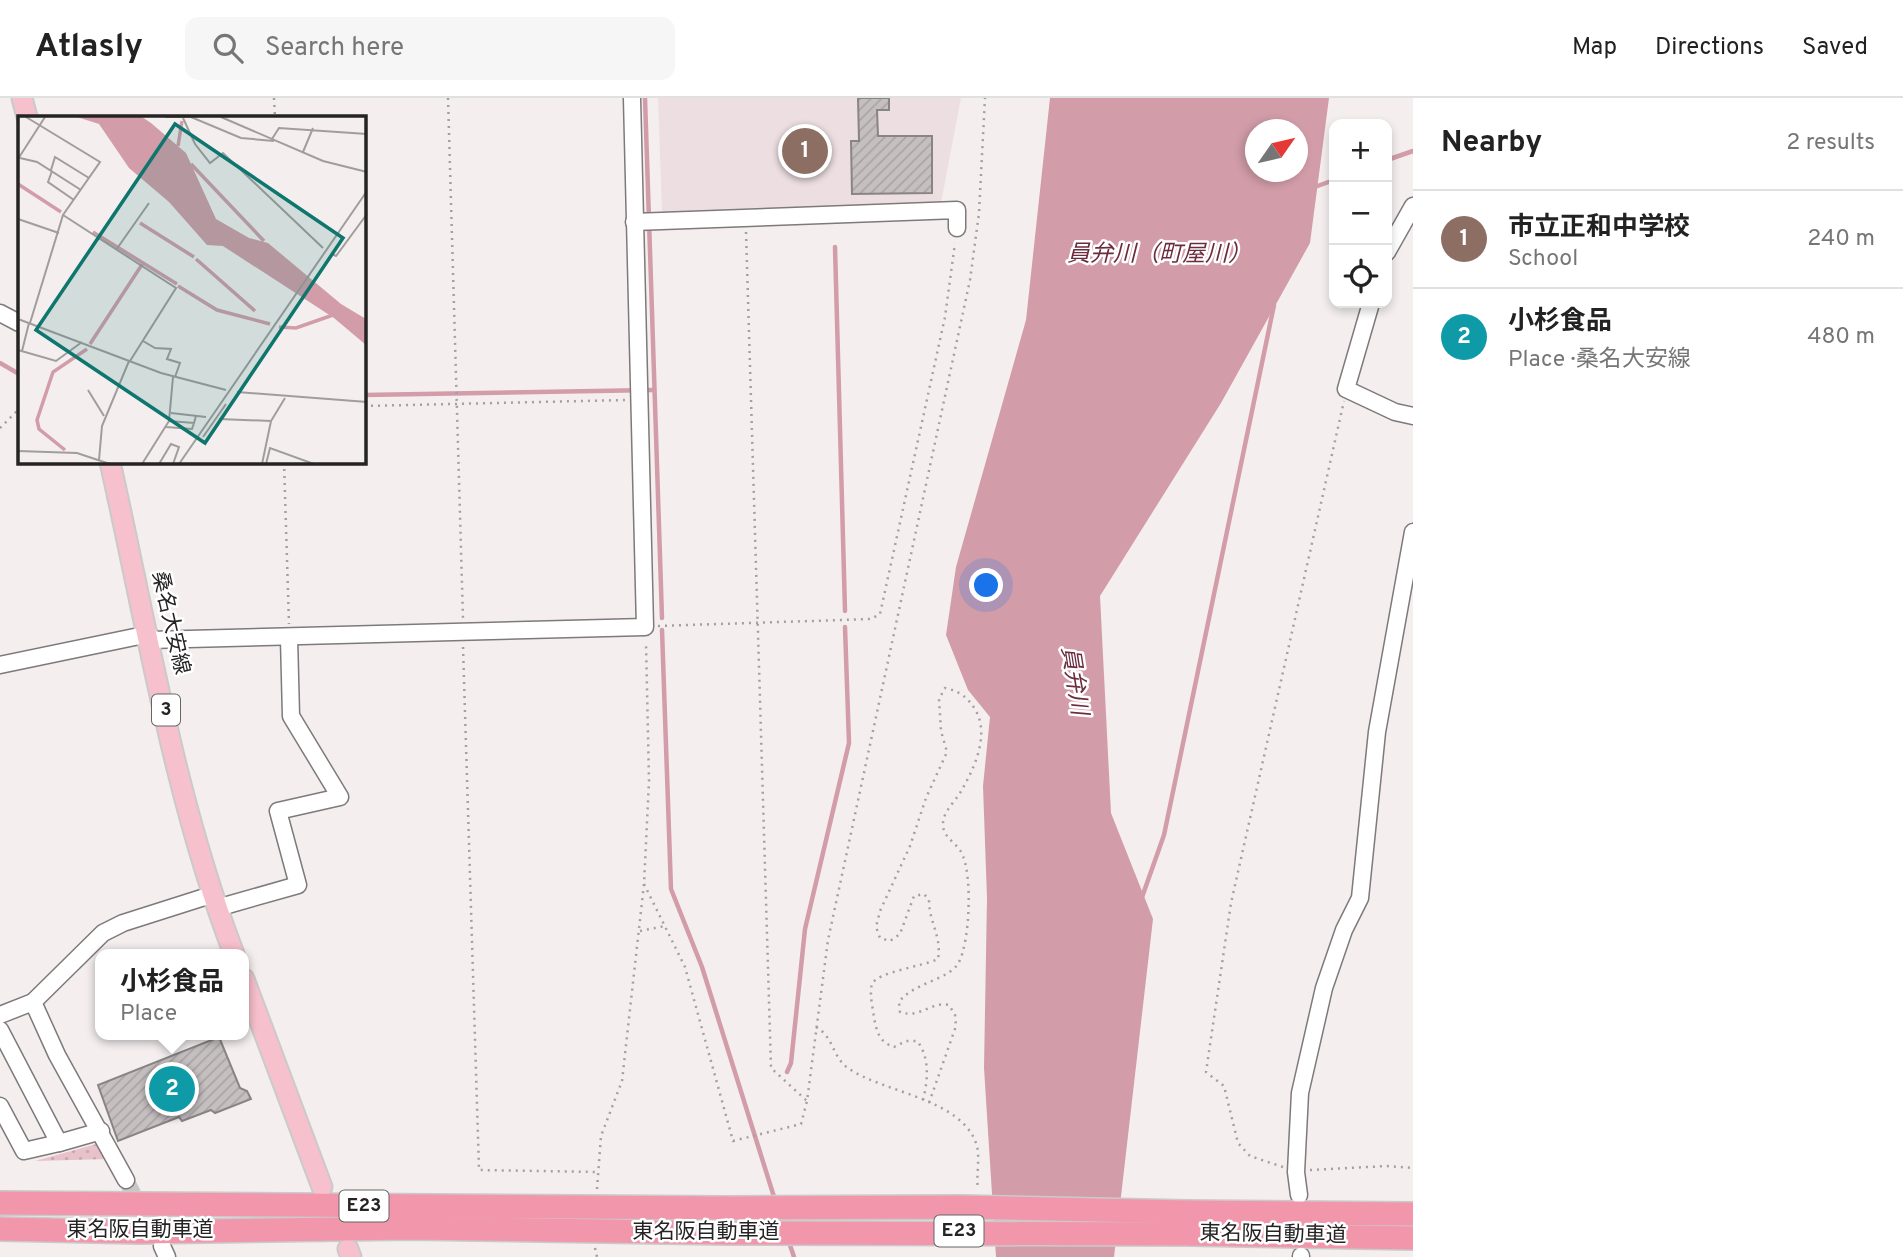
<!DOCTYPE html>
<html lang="en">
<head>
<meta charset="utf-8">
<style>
  body { margin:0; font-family:Overpass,"Noto Sans JP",sans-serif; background:#f6f6f6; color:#222 }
  .controls { position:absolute; right:21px; top:21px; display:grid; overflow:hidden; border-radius:14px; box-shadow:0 4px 10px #0003 }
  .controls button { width:63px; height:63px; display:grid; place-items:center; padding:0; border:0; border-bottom:2px solid #e0e0e0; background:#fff; color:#222; font:35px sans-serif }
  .compass { position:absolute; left:1245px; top:21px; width:63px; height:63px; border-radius:50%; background:#fff; box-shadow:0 4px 10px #0003; rotate:56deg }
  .you { position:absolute; left:987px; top:488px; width:24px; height:24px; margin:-18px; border:5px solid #fff; border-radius:50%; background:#1a73e8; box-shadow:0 0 0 10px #1a73e833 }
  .badge { display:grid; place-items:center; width:46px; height:46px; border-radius:50%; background:#1a73e8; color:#fff; font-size:23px; font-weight:700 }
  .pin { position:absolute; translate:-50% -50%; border:4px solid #fff; box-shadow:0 2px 7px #0006 }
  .popup { position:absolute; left:95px; top:851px; width:154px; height:91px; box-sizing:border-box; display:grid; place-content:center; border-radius:14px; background:#fff; filter:drop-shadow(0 2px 5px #0005); font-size:23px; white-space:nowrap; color:#767676 }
  .popup b { font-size:26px; color:#222 }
  .popup::after { content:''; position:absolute; left:50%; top:100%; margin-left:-14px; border:14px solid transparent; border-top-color:#fff }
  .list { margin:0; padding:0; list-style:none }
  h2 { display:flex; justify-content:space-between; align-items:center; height:91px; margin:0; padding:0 28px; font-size:30px }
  h2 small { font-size:23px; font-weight:400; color:#767676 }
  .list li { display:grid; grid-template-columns:46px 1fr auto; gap:21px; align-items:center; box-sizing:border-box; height:98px; padding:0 28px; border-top:2px solid #e0e0e0 }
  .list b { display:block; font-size:26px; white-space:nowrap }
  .list p { margin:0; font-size:23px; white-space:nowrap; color:#767676 }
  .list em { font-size:23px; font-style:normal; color:#767676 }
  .icon { flex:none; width:38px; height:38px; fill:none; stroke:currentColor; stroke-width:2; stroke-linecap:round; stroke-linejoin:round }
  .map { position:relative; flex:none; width:1413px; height:1159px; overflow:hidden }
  header { display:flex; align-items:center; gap:42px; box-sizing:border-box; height:98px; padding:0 35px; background:#fff; border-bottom:2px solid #e0e0e0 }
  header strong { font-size:33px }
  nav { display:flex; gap:38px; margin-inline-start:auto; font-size:24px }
  .search { width:490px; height:63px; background:#f6f6f6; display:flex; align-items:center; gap:18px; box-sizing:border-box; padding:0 24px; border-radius:14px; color:#767676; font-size:26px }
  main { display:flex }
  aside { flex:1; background:#fff }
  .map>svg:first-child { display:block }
</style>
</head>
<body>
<header>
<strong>Atlasly</strong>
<div class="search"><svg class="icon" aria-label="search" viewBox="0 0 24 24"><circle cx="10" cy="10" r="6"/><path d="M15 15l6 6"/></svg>Search here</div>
<nav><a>Map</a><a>Directions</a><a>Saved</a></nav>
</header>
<main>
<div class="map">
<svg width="1413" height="1159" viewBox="0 0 1413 1159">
  <defs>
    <pattern id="park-dots" width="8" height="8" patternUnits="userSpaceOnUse" patternTransform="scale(1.75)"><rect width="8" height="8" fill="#e7c2ca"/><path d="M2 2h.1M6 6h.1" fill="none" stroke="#c6a6ad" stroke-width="1.8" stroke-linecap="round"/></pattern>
    <pattern id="building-hatch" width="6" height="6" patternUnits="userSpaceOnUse" patternTransform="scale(1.75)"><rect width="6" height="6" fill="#c5bfc0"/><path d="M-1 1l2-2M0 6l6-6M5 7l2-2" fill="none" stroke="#a9a4a5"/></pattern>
  </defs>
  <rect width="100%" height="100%" fill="#f4eeef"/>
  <path fill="#eddfe1" d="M658,0H961L941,105L662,115Z"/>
  <path fill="url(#park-dots)" d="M100,1045L109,1061L35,1063Z"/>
  <path fill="#d29da8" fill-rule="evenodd" d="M1050,0H1329L1310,145L1221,305L1100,498L1111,715L1153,821L1114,1159H996L984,970L987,800L983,688L990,619L968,592L946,537L956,469L1026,222ZM1255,32H1297V74H1255Z"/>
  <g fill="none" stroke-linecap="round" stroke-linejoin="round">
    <g stroke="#d29da8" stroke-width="4.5">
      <path d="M645,0L662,520"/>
      <path d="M1387,62L1413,53"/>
      <path d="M1312,90L1334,82"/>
      <path d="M835,149L845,513"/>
      <path d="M0,265L19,276"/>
      <path d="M364,297L653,292"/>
      <path d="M662,532L671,791L702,869L775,1102"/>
      <path d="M1141,802L1164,737L1274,207"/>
      <path d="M787,974L791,965L805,831L849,645L845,529"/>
      <path d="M789,1144L794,1159"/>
    </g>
  </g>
  <g fill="url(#building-hatch)" stroke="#898485" stroke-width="2">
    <path d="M858,0H889V12H877L878,38H932V95L852,96L851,43H859Z"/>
    <path d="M219,939L240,990L247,993L251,1001L215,1015L211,1012L182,1023L179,1019L118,1043L98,987Z"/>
  </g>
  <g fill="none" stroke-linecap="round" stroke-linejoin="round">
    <path stroke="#cbc5c6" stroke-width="16" stroke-dasharray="16 8" stroke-linecap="butt" d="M126,1082L157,1140"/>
    <defs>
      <g id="minor">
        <path d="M634,124L957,112V130"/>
        <path d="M1387,154L1413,108"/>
        <path d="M1371,205L1346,291L1395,314L1413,318"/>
        <path d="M0,215L19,225"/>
        <path d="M150,542L645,529L632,0"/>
        <path d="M0,567L149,536"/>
        <path d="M217,810L298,787L278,713L340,699L291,618L289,540"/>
        <path d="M33,904L57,957L126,1082"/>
        <path d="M0,917L33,904L103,835L123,825L211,797"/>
        <path d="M0,932L59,1045L101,1033"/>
        <path d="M0,1008L24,1053L59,1045"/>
        <path d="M1299,1097L1296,1074L1300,995L1324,890L1344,832L1360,800L1377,634L1413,434"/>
        <path d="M162,1148L167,1159"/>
        <path d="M1301,1158V1159"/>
      </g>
      <g id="major">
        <path d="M22,0L27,19"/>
        <path d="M110,364C147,528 174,700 234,856"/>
        <path d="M244,881L322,1089"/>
        <path d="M348,1151L351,1159"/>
      </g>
      <g id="highway">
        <path d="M0,1105L728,1110"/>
        <path d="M1189,1114L1413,1116"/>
        <path d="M0,1131L140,1134L410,1130L728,1135"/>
        <path d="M1190,1136L1413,1140"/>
      </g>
    </defs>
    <use href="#minor" stroke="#7e797a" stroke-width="19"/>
    <use href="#major" stroke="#cbcaca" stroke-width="23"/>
    <use href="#highway" stroke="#cbcaca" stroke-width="26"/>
    <g stroke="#a49fa0" stroke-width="2.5" stroke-dasharray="2 5" stroke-linecap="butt">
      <path d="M274,0L275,19"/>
      <path d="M448,0L463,521"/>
      <path d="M746,134L771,970L807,1003"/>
      <path d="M364,308L627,302"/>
      <path d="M0,330L19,311"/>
      <path d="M284,364L289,526"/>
      <path d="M658,528L871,521L880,516L945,219L955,145"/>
      <path d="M463,549L479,1072L599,1074"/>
      <path d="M644,786L685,869L733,1043L801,1026L807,1003L828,842L970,182L979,115L985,0"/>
      <path d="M640,833L665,828"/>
      <path d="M816,929C834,939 832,959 848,970C883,995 963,1000 977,1048C980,1061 976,1077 978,1091"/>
      <path d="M923,1002C928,982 930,959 917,943H906L894,949C879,944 877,934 874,920C873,910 869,896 872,886C877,874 924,868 938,861C942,839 929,824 929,802L924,796L914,798L900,836L890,843L880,840L876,829L880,813L910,748L926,700L947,654L941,633L939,601L945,590C960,593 970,601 977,615C989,640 973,673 960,695C953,706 942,715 943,728C944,741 959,746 963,758C972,780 970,842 959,864C950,882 914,884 899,904L900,914C920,921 931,903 949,907L955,917L956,928L929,1005"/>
      <path d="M1283,1069L1250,1058L1238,1045L1224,988L1206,974L1231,805L1344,303"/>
      <path d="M1310,1072L1387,1068L1413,1070"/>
      <path d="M597,1091L601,1038L622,983L644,786L649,683L646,544"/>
      <path d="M595,1150L597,1159"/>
    </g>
    <use href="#minor" stroke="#fff" stroke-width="16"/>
    <use href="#major" stroke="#f7c0cd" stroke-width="19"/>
    <use href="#highway" stroke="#f296ac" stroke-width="23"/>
    <defs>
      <g id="highway-bridge">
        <path d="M728,1110L962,1109L1189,1114"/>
        <path d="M728,1135L1190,1136"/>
      </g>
    </defs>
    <use href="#highway-bridge" stroke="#cbcaca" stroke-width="26" stroke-linecap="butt"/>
    <use href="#highway-bridge" stroke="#f296ac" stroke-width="23"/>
  </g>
  <g text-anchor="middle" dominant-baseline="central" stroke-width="5" stroke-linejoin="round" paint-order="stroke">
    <g fill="#fff" stroke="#666565" stroke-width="2">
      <rect x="152" y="596.5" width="28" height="31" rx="5"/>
      <rect x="339.5" y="1092.5" width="49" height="31" rx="5"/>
      <rect x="934.5" y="1117.5" width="49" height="31" rx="5"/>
    </g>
    <g font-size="19" font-weight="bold" fill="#252323">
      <text x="166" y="612">3</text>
      <text x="364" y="1108">E23</text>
      <text x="959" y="1133">E23</text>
    </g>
    <g font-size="21" fill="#252323" stroke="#fff">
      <text transform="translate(170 525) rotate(77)">桑名大安線</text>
      <text x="140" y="1132">東名阪自動車道</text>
      <text x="706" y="1134">東名阪自動車道</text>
      <text transform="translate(1273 1137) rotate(1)">東名阪自動車道</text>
    </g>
    <g font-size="23" font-style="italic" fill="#6c2b3e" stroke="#fff">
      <text x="1159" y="157">員弁川（町屋川）</text>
      <text transform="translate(1073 583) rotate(81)">員弁川</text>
    </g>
  </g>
  <g transform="translate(18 18)">
    <rect width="348" height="348" fill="#f4eeef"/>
    <path d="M59,1H124L133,7L168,37L198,103L231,122L250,127L323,188L348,203V229L316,202L205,130L189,129L151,86L111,52L81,8Z" fill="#d29da8"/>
    <path fill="none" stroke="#d29da8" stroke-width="3.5" d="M160,30L164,5M173,48L246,125M0,68L43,96M122,107L176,141M75,116L159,168M178,143L237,195M160,170L199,194L252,208M261,211L278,212L315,199M72,228L125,147M47,334L21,313L19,304L35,256L69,233"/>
    <path fill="none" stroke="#a19d9d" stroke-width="2" d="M8,1L82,46L45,99L12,207M147,1H173L223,22L256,25M203,1L305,45L349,56M165,2L177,28L192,47L205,37L305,132M254,23L261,12L349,18M285,36L295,12M2,42L19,46L63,74M0,43L27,1M33,54L37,41L71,62M34,55L30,66L56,84M45,99L158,172L112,245M0,103L41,117M98,134L131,87M314,138L318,140L349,98M0,203L143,257L208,274M125,225L137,232L153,233L149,243L162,247L157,261M0,234L38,245L64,226M4,235L11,207M70,274L86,300M219,276L349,286M153,297L188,301M201,303L253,305M151,305L176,307L178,300M148,311L174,313L176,307M185,321L208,288M0,335L59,337L92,348M81,344L84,310L111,245M124,348L151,305L155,261M141,348L153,328L161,331L155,348M161,348L349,75M244,348L253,305L267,282M248,348L252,332L296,348"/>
    <path fill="#0f766e" fill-opacity="0.15" stroke="#0f766e" stroke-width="3.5" d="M157,8L325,122L187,327L18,214Z"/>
    <rect width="348" height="348" fill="none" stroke="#252323" stroke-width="3.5"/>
  </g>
</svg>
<div class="controls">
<button>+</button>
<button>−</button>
<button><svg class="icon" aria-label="locate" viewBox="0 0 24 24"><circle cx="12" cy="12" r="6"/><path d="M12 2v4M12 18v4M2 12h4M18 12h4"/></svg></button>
</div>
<svg class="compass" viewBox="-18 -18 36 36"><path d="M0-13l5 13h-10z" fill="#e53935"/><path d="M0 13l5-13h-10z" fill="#767676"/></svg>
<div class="you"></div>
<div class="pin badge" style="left:805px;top:53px;background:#8d6e63">1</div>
<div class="pin badge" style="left:172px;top:991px;background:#0f9aa8">2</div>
<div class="popup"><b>小杉食品</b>Place</div>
</div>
<aside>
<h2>Nearby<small>2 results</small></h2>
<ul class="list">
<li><span class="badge" style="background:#8d6e63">1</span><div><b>市立正和中学校</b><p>School</p></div><em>240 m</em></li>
<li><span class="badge" style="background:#0f9aa8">2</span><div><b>小杉食品</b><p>Place · 桑名大安線</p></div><em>480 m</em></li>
</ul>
</aside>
</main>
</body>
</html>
